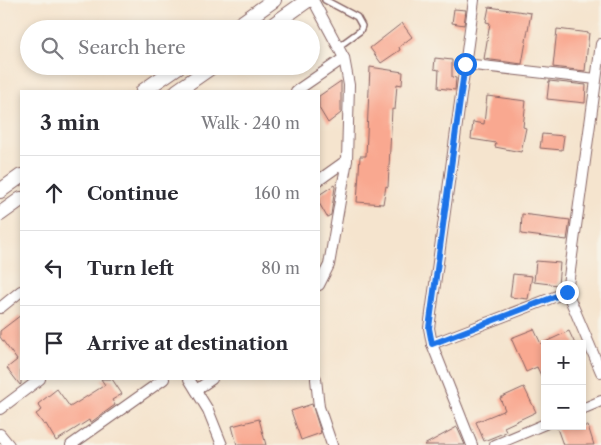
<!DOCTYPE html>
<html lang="en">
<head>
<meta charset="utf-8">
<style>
  body { margin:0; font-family:"Libre Caslon Text",serif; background:#f2f2f3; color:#2b2b33 }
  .controls { position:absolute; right:15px; bottom:15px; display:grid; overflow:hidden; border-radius:0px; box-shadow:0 2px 8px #0003 }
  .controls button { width:45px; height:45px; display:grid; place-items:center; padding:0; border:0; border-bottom:1px solid #e1e1e2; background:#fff; color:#2b2b33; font:25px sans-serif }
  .stop { position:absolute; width:15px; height:15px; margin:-11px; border:4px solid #1a73e8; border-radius:50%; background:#fff }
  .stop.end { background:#1a73e8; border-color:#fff; box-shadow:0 1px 5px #0008 }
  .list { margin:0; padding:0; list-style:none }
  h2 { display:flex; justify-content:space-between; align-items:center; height:65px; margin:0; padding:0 20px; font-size:21px }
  h2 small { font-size:16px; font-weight:400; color:#7c7c81 }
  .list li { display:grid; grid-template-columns:32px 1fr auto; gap:15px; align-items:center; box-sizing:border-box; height:75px; padding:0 20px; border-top:1px solid #e1e1e2 }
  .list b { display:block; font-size:19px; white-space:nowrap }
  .list em { font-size:16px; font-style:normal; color:#7c7c81 }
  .icon { flex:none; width:28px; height:28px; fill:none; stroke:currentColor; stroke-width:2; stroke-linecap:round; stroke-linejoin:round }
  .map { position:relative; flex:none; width:601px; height:445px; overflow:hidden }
  .search { position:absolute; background:#fff; box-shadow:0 2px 8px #0003; left:20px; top:20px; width:300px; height:55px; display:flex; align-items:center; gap:12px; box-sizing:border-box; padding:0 18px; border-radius:28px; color:#7c7c81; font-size:19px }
  .panel { position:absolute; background:#fff; box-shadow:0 2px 8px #0003; left:20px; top:90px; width:300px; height:290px; border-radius:0px }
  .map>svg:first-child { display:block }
</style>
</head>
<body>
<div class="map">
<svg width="601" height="445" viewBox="0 0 601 445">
  <rect width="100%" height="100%" fill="#f7f3e8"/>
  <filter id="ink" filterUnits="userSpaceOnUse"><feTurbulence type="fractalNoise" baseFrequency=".02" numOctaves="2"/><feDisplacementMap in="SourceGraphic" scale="10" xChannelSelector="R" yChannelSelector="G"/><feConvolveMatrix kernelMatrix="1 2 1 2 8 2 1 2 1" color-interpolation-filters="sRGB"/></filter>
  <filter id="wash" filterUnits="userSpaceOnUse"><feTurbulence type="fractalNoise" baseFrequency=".0096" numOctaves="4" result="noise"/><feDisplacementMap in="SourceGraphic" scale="20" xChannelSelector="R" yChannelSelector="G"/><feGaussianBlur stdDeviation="1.12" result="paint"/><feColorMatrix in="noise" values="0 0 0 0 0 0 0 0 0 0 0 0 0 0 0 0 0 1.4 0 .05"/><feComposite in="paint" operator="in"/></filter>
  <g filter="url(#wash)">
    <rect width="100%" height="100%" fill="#f5e4ce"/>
    <g id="blocks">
      <g fill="#f9a890">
        <path d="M489,7L531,13L522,64L484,59L490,23L486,22Z"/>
        <path d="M454,9L466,10L464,25L452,23Z"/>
        <path d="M402,23L412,37L399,47L400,50L381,63L370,48Z"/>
        <path d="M557,29L589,33L585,71L553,67Z"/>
        <path d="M435,58L452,60V77L456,78L455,90L438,88L439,70L434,69Z"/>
        <path d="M370,67L403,72L402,85L397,84L395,110L392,109L388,187L386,186L383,204L357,202L360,156H366Z"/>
        <path d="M341,81V113L328,123L319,108V96Z"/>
        <path d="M549,81L586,85L585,103L547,99Z"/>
        <path d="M487,96L526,101L523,127L526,128L521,152L495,147L496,143L471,139L473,122L484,124Z"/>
        <path d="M542,134L564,136L562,150L540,148Z"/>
        <path d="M334,185L335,187L331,215L327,217L319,203V195Z"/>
        <path d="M522,214L570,220L567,240L521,234Z"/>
        <path d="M536,261L560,263L558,285L534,282Z"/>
        <path d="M513,274L532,276L528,299L510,297Z"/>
        <path d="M21,315V384L20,385L7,368L17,360L0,337V331Z"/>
        <path d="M534,329L541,344L569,331L575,344H545V384L537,367L526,372L511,338Z"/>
        <path d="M101,379H112L122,394L112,400L115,405L90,423L89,420L56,441L46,424L44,425L36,414L42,410L38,404L57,389L70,407L105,385Z"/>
        <path d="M524,387L536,412L504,427L506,432L484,441L476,422L505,410L500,398Z"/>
        <path d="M312,404L321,433L301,440L291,411Z"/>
        <path d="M259,419L266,445H237L232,426Z"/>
        <path d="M563,426H588L594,445H563L557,428Z"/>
        <path d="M457,427L465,445H424Z"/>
      </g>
    </g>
  </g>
  <g filter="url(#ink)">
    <use href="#blocks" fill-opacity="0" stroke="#866464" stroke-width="1"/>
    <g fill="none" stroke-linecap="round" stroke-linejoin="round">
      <defs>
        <path id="lane" d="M325,0L357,17L362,26L360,31L338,47"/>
        <g id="street">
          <path d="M313,0L344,58L349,85L347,160L329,265L319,285"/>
          <path d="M601,44L567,292L601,372"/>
          <path d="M465,64L596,79"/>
          <path d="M296,91L344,58"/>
          <path d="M319,180L347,160"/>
          <path d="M0,308L21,291"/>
          <path d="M432,344L567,292"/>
          <path d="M189,379L208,410L222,445"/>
          <path d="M316,379L319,407L332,445"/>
          <path d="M196,390L212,379"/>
          <path d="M0,409L40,379"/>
          <path d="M582,409L601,401"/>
          <path d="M0,434L9,445"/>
          <path d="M71,445L164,379"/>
          <path d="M472,445L432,344L429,328L474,0"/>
          <path d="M495,445L545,424"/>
        </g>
        <g id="secondary">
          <path d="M233,29L274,0"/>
          <path d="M267,29L308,0"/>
          <path d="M143,91L179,66"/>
          <path d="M177,91L213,66"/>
          <path d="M0,191L21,176"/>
          <path d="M0,214L21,199"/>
        </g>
      </defs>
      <use href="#lane" stroke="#866464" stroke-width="8"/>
      <use href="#street" stroke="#866464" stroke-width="12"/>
      <use href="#secondary" stroke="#866464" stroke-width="16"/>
      <use href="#lane" stroke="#fff" stroke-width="5"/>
      <use href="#street" stroke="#fff" stroke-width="10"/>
      <use href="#secondary" stroke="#fff" stroke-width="14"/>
    </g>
  </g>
  <g fill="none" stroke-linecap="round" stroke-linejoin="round" filter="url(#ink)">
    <path stroke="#1a73e8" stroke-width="6" d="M465,64L429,328L432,344L567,292"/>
  </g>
</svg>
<div class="controls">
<button>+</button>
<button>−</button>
</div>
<div class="stop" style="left:465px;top:64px"></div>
<div class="stop end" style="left:567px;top:292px"></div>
<div class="search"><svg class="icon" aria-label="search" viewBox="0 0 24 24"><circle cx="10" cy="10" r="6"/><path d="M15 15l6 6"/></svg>Search here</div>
<section class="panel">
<h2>3 min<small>Walk · 240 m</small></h2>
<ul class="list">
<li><svg class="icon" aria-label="ahead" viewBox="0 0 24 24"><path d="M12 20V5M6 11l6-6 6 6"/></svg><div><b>Continue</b></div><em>160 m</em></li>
<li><svg class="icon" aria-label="left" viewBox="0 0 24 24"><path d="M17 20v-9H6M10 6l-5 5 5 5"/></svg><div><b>Turn left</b></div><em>80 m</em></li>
<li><svg class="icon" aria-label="arrive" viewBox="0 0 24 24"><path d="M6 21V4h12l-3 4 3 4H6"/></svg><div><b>Arrive at destination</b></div></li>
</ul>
</section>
</div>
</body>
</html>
